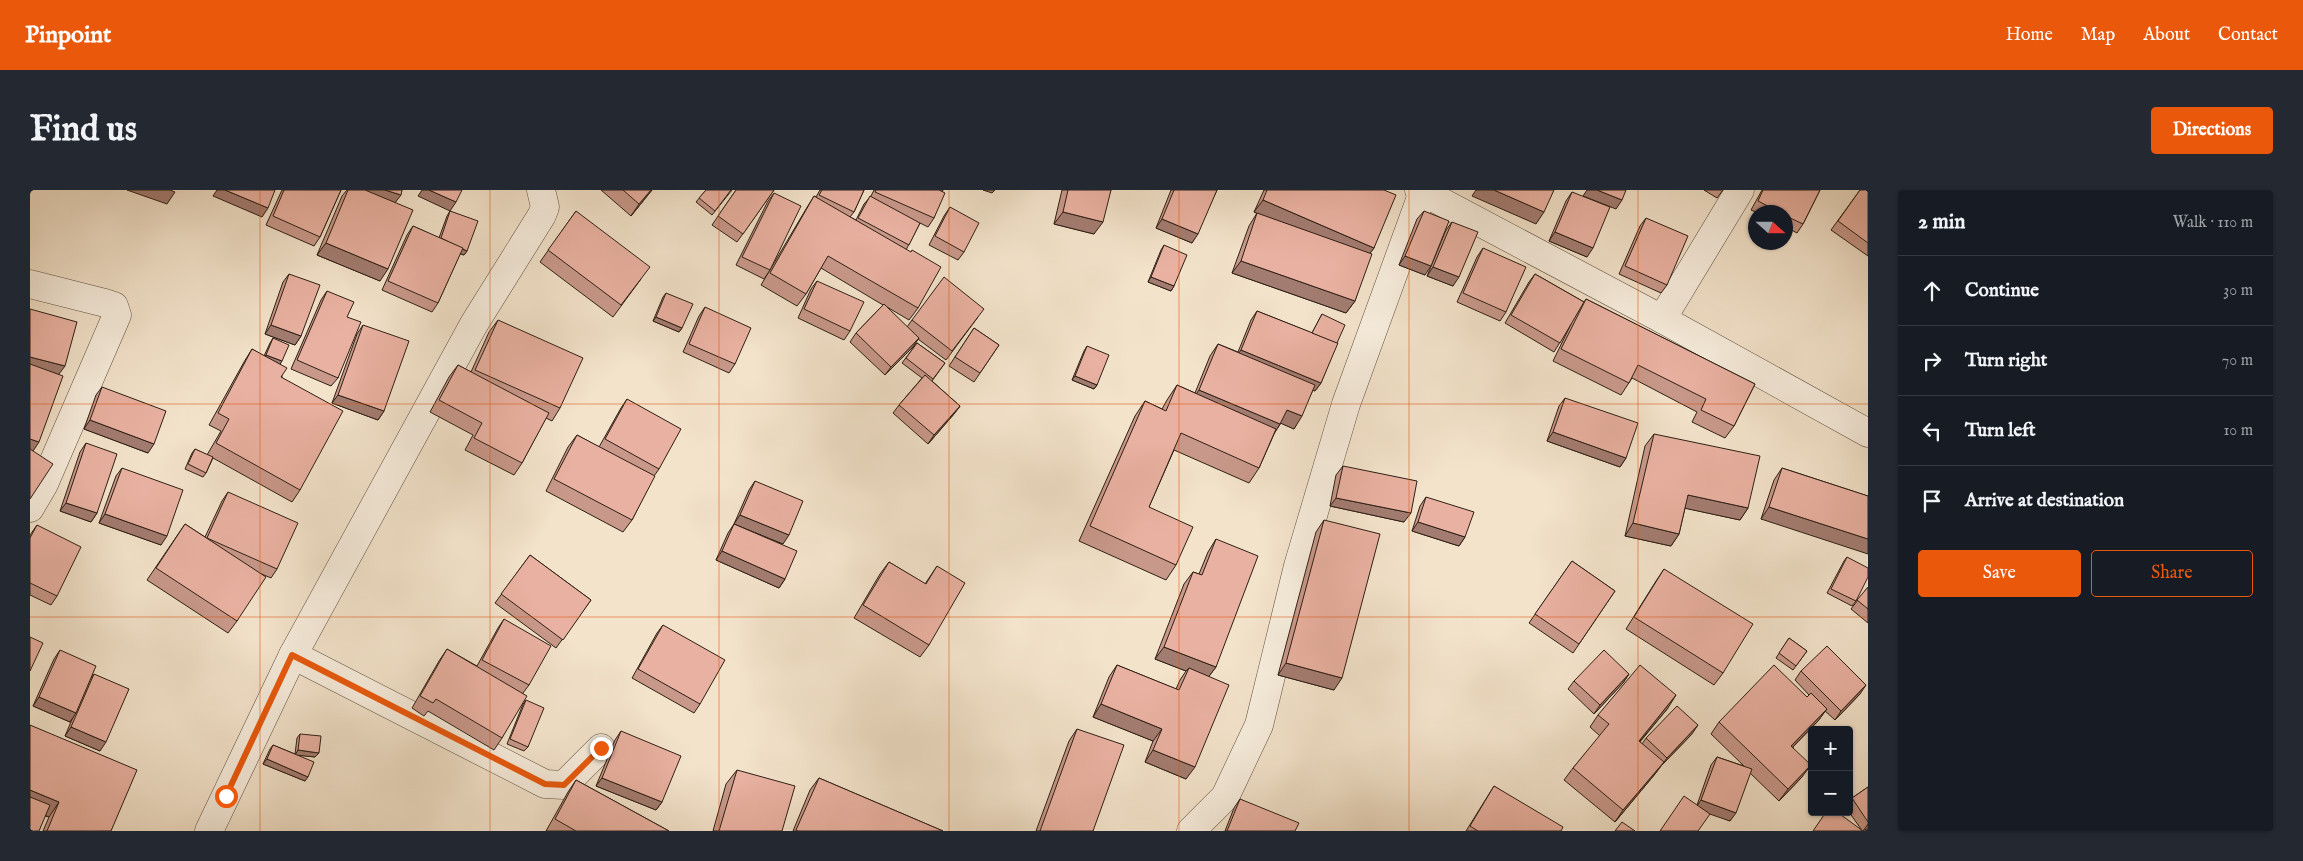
<!DOCTYPE html>
<html lang="en">
<head>
<meta charset="utf-8">
<style>
  body { margin:0; font-family:"IM FELL English",serif; background:#242831; color:#f1f3f6 }
  .controls { position:absolute; right:15px; bottom:15px; display:grid; overflow:hidden; border-radius:5px; box-shadow:0 1px 4px #0004 }
  .controls button { width:45px; height:45px; display:grid; place-items:center; padding:0; border:0; border-bottom:1px solid #363941; background:#171b24; color:#f1f3f6; font:25px sans-serif }
  .compass { position:absolute; left:1718px; top:15px; width:45px; height:45px; border-radius:50%; background:#171b24; box-shadow:0 1px 4px #0004; rotate:111deg }
  .stop { position:absolute; width:15px; height:15px; margin:-11px; border:4px solid #ea580c; border-radius:50%; background:#fff }
  .stop.end { background:#ea580c; border-color:#fff; box-shadow:0 1px 5px #0008 }
  .list { margin:0; padding:0; list-style:none }
  h2 { display:flex; justify-content:space-between; align-items:center; height:65px; margin:0; padding:0 20px; font-size:21px }
  h2 small { font-size:16px; font-weight:400; color:#9ea1a6 }
  .list li { display:grid; grid-template-columns:32px 1fr auto; gap:15px; align-items:center; box-sizing:border-box; height:70px; padding:0 20px; border-top:1px solid #363941 }
  .list b { display:block; font-size:19px; white-space:nowrap }
  .list em { font-size:16px; font-style:normal; color:#9ea1a6 }
  .actions { display:flex; gap:10px; padding:15px 20px }
  .actions a { flex:1; padding:11px 0; border:1px solid #ea580c; border-radius:5px; text-align:center; font-size:18px; color:#ea580c }
  .actions .main { background:#ea580c; color:#fff }
  .icon { flex:none; width:28px; height:28px; fill:none; stroke:currentColor; stroke-width:2; stroke-linecap:round; stroke-linejoin:round }
  .map { position:relative; flex:none; width:1838px; height:641px; overflow:hidden; border-radius:5px }
  header { display:flex; align-items:center; gap:30px; box-sizing:border-box; height:70px; padding:0 25px; background:#ea580c; color:#fff }
  header strong { font-size:24px }
  nav { display:flex; gap:28px; margin-inline-start:auto; font-size:18px }
  .intro { display:flex; align-items:center; justify-content:space-between; box-sizing:border-box; height:120px; padding:0 30px }
  h1 { margin:0; font-size:35px }
  .button { padding:12px 22px; border-radius:5px; background:#ea580c; color:#fff; font-size:18px; font-weight:700 }
  main { display:flex; gap:30px; padding:0 30px }
  aside { flex:1; background:#171b24; border-radius:5px; box-shadow:0 1px 4px #0004 }
  .map>svg:first-child { display:block }
</style>
</head>
<body>
<header>
<strong>Pinpoint</strong>
<nav><a>Home</a><a>Map</a><a>About</a><a>Contact</a></nav>
</header>
<div class="intro"><h1>Find us</h1><a class="button">Directions</a></div>
<main>
<div class="map">
<svg width="1838" height="641" viewBox="0 0 1838 641">
  <rect width="100%" height="100%" fill="#f3e3cb"/>
  <filter id="stains"><feTurbulence type="fractalNoise" baseFrequency=".004" numOctaves="4"/><feColorMatrix values="0 0 0 0 .2 0 0 0 0 .09 0 0 0 0 .02 0 0 0 .5 -.17"/></filter>
  <radialGradient id="worn" r=".72"><stop offset=".6" stop-color="#630" stop-opacity="0"/><stop offset="1" stop-color="#630" stop-opacity=".3"/></radialGradient>
  <g fill="none" stroke-linecap="round" stroke-linejoin="round">
    <defs>
      <g id="minor">
        <path d="M1389,0L1632,129L1838,243"/>
        <path d="M0,94L75,113L84,116L87,125L14,294L0,318"/>
        <path d="M1632,129L1710,0"/>
        <path d="M263,465L444,134L512,25L515,17L511,0"/>
        <path d="M179,641L263,465L515,594L534,595L571,558"/>
        <path d="M1161,641L1195,607L1229,535L1268,376L1316,214L1393,2"/>
      </g>
    </defs>
    <use href="#minor" stroke="#5f5042" stroke-width="29"/>
    <use href="#minor" stroke="#f7eddd" stroke-width="28"/>
  </g>
  <g fill="#c8988a" stroke="#2e1f15">
    <path d="M252,0H311L290,47L284,56L236,35Z"/>
    <path d="M317,0H372L365,13L350,91L287,65L312,6Z"/>
    <path d="M571,0H622L601,26Z"/>
    <path d="M676,0H702L682,25L666,12Z"/>
    <path d="M706,0H744L707,52L682,35Z"/>
    <path d="M790,0H834L824,22L820,27L826,30L834,14L841,6L844,0H913L904,28L898,37L890,33L876,60L888,118L879,130L857,117L877,137L882,130L948,127L916,170L888,149L883,157L855,185L820,152L826,143L853,115L791,78L776,104L767,116L731,95L776,19L784,6L786,7Z"/>
    <path d="M1032,0H1081L1064,44L1024,34Z"/>
    <path d="M1141,0H1187L1162,53L1126,38Z"/>
    <path d="M1234,0H1354L1344,58L1340,63L1325,111L1316,123L1202,83L1219,36L1227,23L1231,25L1224,22Z"/>
    <path d="M1674,0H1693L1687,8Z"/>
    <path d="M1732,0H1790L1773,34L1767,43L1756,37V22H1726L1721,20Z"/>
    <path d="M1830,0H1838V66L1801,40Z"/>
    <path d="M1542,2L1557,67L1519,51L1536,11Z"/>
    <path d="M744,3L740,80L734,89L706,75L738,11Z"/>
    <path d="M920,17L934,62L928,70L899,55L914,26Z"/>
    <path d="M420,21L437,61L434,65L430,64L408,113L402,122L352,100L377,45L383,36L409,48L417,26Z"/>
    <path d="M546,21L611,89L583,127L510,72Z"/>
    <path d="M1394,21L1395,85L1369,75L1387,29Z"/>
    <path d="M1616,28L1637,95L1631,103L1589,84L1610,36Z"/>
    <path d="M1422,32L1423,96L1397,86L1416,40Z"/>
    <path d="M1134,55L1144,96L1141,101L1118,92L1131,60Z"/>
    <path d="M1453,58L1476,122L1470,131L1427,112L1447,67Z"/>
    <path d="M259,84L271,146L265,155L235,144L253,92Z"/>
    <path d="M1505,84L1554,112L1556,109L1725,194L1704,236L1695,248L1662,232L1667,222L1602,188L1591,205L1523,171L1541,134L1524,162L1475,133L1499,92Z"/>
    <path d="M787,91L820,141L814,150L768,128L781,99Z"/>
    <path d="M297,101L317,127L308,188L301,196L261,179L291,110Z"/>
    <path d="M636,103L652,138L649,142L623,131L633,107Z"/>
    <path d="M675,117L705,174L699,183L653,162L669,126Z"/>
    <path d="M1227,121L1282,143L1292,124L1307,153L1291,193L1285,201L1283,200L1264,239L1251,233L1245,242L1229,278L1219,293L1144,260L1119,317L1146,375L1136,390L1049,351L1105,226L1115,211L1132,219L1137,210L1147,195L1165,203L1180,166L1188,154L1208,162L1221,130Z"/>
    <path d="M468,130L530,218L522,231L516,228L492,273L484,285L435,260L443,245L400,222L419,187L428,175L441,182L459,142Z"/>
    <path d="M333,135L354,221L348,230L302,213L327,144Z"/>
    <path d="M944,138L969,155L944,192L919,176Z"/>
    <path d="M243,148L250,174L270,300L262,312L183,268L176,283L173,287L155,279L162,263L165,259L177,265L191,241L179,235L214,172L222,159L234,166L240,153Z"/>
    <path d="M887,153L915,173L902,191L930,216L924,224L898,254L863,223L869,215L892,188L872,173Z"/>
    <path d="M1057,156L1067,195L1064,199L1042,190L1054,161Z"/>
    <path d="M72,197L118,263L54,239L66,205Z"/>
    <path d="M1535,208L1596,268L1590,277L1517,251L1529,216Z"/>
    <path d="M597,209L629,279L624,286L602,330L593,342L516,301L538,257L547,245L569,257L591,218Z"/>
    <path d="M1624,244L1718,318L1710,330L1655,318L1649,344L1641,356L1595,346L1615,256Z"/>
    <path d="M56,253L67,323L61,332L30,321L50,262Z"/>
    <path d="M1313,276L1374,332L1300,316L1306,285Z"/>
    <path d="M92,278L131,355L69,333L86,286Z"/>
    <path d="M1752,278L1838,306L1731,329L1744,290Z"/>
    <path d="M725,291L753,354L704,334L719,300Z"/>
    <path d="M198,302L247,379L241,388L227,382L207,431L198,443L117,390L155,334L175,347L192,311Z"/>
    <path d="M1396,307L1435,347L1429,356L1382,341L1390,316Z"/>
    <path d="M1294,330L1304,500L1248,485L1286,342Z"/>
    <path d="M704,334L755,389L749,398L686,370L698,343Z"/>
    <path d="M7,335L27,406L21,415L0,405V345Z"/>
    <path d="M1186,349V477L1179,486L1156,589L1115,572L1123,551L1063,527L1079,487L1087,475L1146,499L1150,490L1156,481L1125,469L1154,394L1163,382L1169,384L1178,362Z"/>
    <path d="M500,365L561,410L526,458L465,413Z"/>
    <path d="M1817,367L1826,411L1822,416L1797,403L1814,371Z"/>
    <path d="M1542,371L1585,401L1543,463L1499,433Z"/>
    <path d="M859,372L895,394L907,376L899,455L890,467L824,428L850,384Z"/>
    <path d="M1634,379L1693,483L1684,495L1596,439L1626,391Z"/>
    <path d="M1838,397V433L1821,419Z"/>
    <path d="M474,429L499,495L493,503L472,548L464,560L398,521L394,526L382,518L409,471L417,459L447,476L468,438Z"/>
    <path d="M633,435L670,514L664,523L602,488L627,443Z"/>
    <path d="M1759,448L1777,461L1763,480L1746,468Z"/>
    <path d="M30,460L60,489L64,484L70,561L35,546L43,527L40,532L3,516L24,469Z"/>
    <path d="M1771,481L1830,504L1805,530L1795,521L1788,531L1763,557L1772,587L1749,611L1720,583L1700,631L1667,615L1681,575L1687,567L1714,576L1681,544L1689,532L1777,507L1779,505L1765,490Z"/>
    <path d="M1599,484L1593,493L1564,524L1538,499L1544,491Z"/>
    <path d="M496,510L498,557L494,561L477,554L493,514Z"/>
    <path d="M1638,518L1610,552L1612,554L1616,548L1662,544L1631,576L1625,584L1585,632L1534,590L1543,578L1570,546L1560,537L1568,525Z"/>
    <path d="M0,535L81,641H13L19,627L15,626Z"/>
    <path d="M1047,539L1063,641H1006L1039,551Z"/>
    <path d="M591,541L632,612L626,620L566,596L585,550Z"/>
    <path d="M270,544L289,563L285,567L268,565L275,591L233,574L240,559L243,555L265,564L267,548Z"/>
    <path d="M707,580L752,641H683L696,594Z"/>
    <path d="M789,588L913,641H763L780,600Z"/>
    <path d="M546,590L639,641H516L538,602Z"/>
    <path d="M1464,596L1531,641H1436Z"/>
    <path d="M1838,597V638L1833,641L1831,639L1819,622V612L1822,608Z"/>
    <path d="M1210,609L1265,641H1195L1204,618Z"/>
  </g>
  <g fill="#a37c71" stroke="#2e1f15">
    <path d="M97,0H140L145,2L137,14Z"/>
    <path d="M187,0H195L238,18L232,27L183,6Z"/>
    <path d="M325,0H355L371,5L364,14Z"/>
    <path d="M392,0H399L426,12L420,21L388,6Z"/>
    <path d="M621,0H622L601,26L609,14Z"/>
    <path d="M953,0H965L962,3Z"/>
    <path d="M1446,0H1464L1514,22L1506,34L1442,6Z"/>
    <path d="M1557,0H1567L1592,10L1586,19L1553,6Z"/>
    <path d="M1233,10L1344,58L1335,70L1224,22Z"/>
    <path d="M1033,22L1073,32L1064,44L1024,34Z"/>
    <path d="M1132,29L1168,44L1162,53L1126,38Z"/>
    <path d="M1525,42L1563,58L1557,67L1519,51Z"/>
    <path d="M410,51L437,61L434,65L407,55Z"/>
    <path d="M296,53L358,79L350,91L287,65Z"/>
    <path d="M1375,66L1401,76L1395,85L1369,75Z"/>
    <path d="M1211,71L1325,111L1316,123L1202,83Z"/>
    <path d="M1403,77L1429,87L1423,96L1397,86Z"/>
    <path d="M1121,87L1144,96L1141,101L1118,92Z"/>
    <path d="M626,127L652,138L649,142L623,131Z"/>
    <path d="M241,135L271,146L265,155L235,144Z"/>
    <path d="M889,148L883,157L855,185L861,177Z"/>
    <path d="M1211,160L1291,193L1285,201L1205,168Z"/>
    <path d="M236,165L252,171L249,176L233,169Z"/>
    <path d="M0,167L35,176L26,188L0,181Z"/>
    <path d="M1045,186L1067,195L1064,199L1042,190Z"/>
    <path d="M1169,200L1250,234L1242,247L1160,213Z"/>
    <path d="M308,205L354,221L348,230L302,213Z"/>
    <path d="M930,216L924,224L898,254L904,245Z"/>
    <path d="M1257,220L1272,226L1264,239L1248,232Z"/>
    <path d="M60,230L124,254L118,263L54,239Z"/>
    <path d="M1523,242L1596,268L1590,277L1517,251Z"/>
    <path d="M0,249L9,252L3,261L0,260Z"/>
    <path d="M1658,305L1718,318L1710,330L1649,317Z"/>
    <path d="M1306,308L1381,323L1374,332L1300,316Z"/>
    <path d="M36,313L67,323L61,332L30,321Z"/>
    <path d="M1739,317L1838,349V364L1731,329Z"/>
    <path d="M75,324L137,346L131,355L69,333Z"/>
    <path d="M710,325L759,345L753,354L704,334Z"/>
    <path d="M1388,332L1435,347L1429,356L1382,341Z"/>
    <path d="M1603,333L1649,344L1641,356L1595,346Z"/>
    <path d="M692,361L755,389L749,398L686,370Z"/>
    <path d="M1134,457L1186,477L1177,489L1159,478L1156,481L1125,469Z"/>
    <path d="M1256,473L1312,488L1304,500L1248,485Z"/>
    <path d="M1599,484L1593,493L1564,524L1570,515Z"/>
    <path d="M1836,495L1830,504L1805,530L1811,521Z"/>
    <path d="M1646,505L1638,518L1600,563L1609,551Z"/>
    <path d="M9,507L46,523L40,532L3,516Z"/>
    <path d="M1071,514L1132,539L1123,551L1063,527Z"/>
    <path d="M1797,519L1788,531L1752,568L1761,556Z"/>
    <path d="M1668,535L1662,544L1631,576L1637,568Z"/>
    <path d="M41,537L76,552L70,561L35,546Z"/>
    <path d="M268,560L289,563L285,567L265,565Z"/>
    <path d="M1123,560L1165,577L1156,589L1115,572Z"/>
    <path d="M237,569L278,587L275,591L233,574Z"/>
    <path d="M1634,572L1625,584L1585,632L1593,620Z"/>
    <path d="M1781,575L1772,587L1749,611L1758,599Z"/>
    <path d="M572,588L632,612L626,620L566,596Z"/>
    <path d="M0,600L29,612L19,627L0,619Z"/>
    <path d="M1671,610L1706,623L1700,631L1665,619Z"/>
    <path d="M1838,634V638L1833,641Z"/>
  </g>
  <g fill="#e9b1a1" stroke="#2e1f15">
    <path d="M195,0H245L238,18Z"/>
    <path d="M254,0H311L290,47L243,26Z"/>
    <path d="M318,0H335L383,20L358,79L296,53Z"/>
    <path d="M355,0H372L371,5Z"/>
    <path d="M399,0H432L426,12Z"/>
    <path d="M593,0H621L609,14Z"/>
    <path d="M676,0H701L685,21L669,8Z"/>
    <path d="M706,0H744L713,44L688,26Z"/>
    <path d="M792,0H834L824,22L789,5Z"/>
    <path d="M846,0H909L915,3L904,28L845,2Z"/>
    <path d="M1038,0H1081L1073,32L1033,22Z"/>
    <path d="M1144,0H1187L1168,44L1132,29Z"/>
    <path d="M1237,0H1354L1366,5L1344,58L1233,10Z"/>
    <path d="M1464,0H1524L1514,22Z"/>
    <path d="M1567,0H1596L1592,10Z"/>
    <path d="M1733,0H1790L1773,34L1756,26V22H1749L1728,11Z"/>
    <path d="M1830,0H1838V53L1808,31Z"/>
    <path d="M1542,2L1580,17L1563,58L1525,42Z"/>
    <path d="M744,3L771,16L740,80L712,67Z"/>
    <path d="M784,6L881,62L882,60L911,77L888,118L798,66L776,104L740,83Z"/>
    <path d="M840,6L890,33L879,55L828,28Z"/>
    <path d="M920,17L949,33L934,62L905,46Z"/>
    <path d="M420,21L448,31L437,61L411,48Z"/>
    <path d="M546,21L620,77L591,115L518,60Z"/>
    <path d="M1394,21L1419,31L1401,76L1375,66Z"/>
    <path d="M1227,23L1342,64L1325,111L1211,71Z"/>
    <path d="M1616,28L1658,46L1637,95L1595,76Z"/>
    <path d="M1422,32L1448,42L1429,87L1403,77Z"/>
    <path d="M383,36L433,58L408,113L358,91Z"/>
    <path d="M1134,55L1157,65L1144,96L1121,87Z"/>
    <path d="M1453,58L1496,77L1476,122L1433,103Z"/>
    <path d="M259,84L290,95L271,146L241,135Z"/>
    <path d="M1505,84L1554,112L1530,153L1481,125Z"/>
    <path d="M914,87L954,119L922,161L882,130Z"/>
    <path d="M787,91L834,112L820,141L774,119Z"/>
    <path d="M297,101L324,112L317,127L331,132L308,188L267,170Z"/>
    <path d="M636,103L663,114L652,138L626,127Z"/>
    <path d="M1556,109L1725,194L1704,236L1671,220L1676,209L1608,175L1599,193L1531,159Z"/>
    <path d="M854,114L889,148L861,177L826,143Z"/>
    <path d="M675,117L721,138L705,174L659,154Z"/>
    <path d="M0,119L47,132L35,176L0,167Z"/>
    <path d="M1227,121L1308,153L1291,193L1211,160Z"/>
    <path d="M1292,124L1315,135L1307,153L1282,143Z"/>
    <path d="M468,130L553,168L530,218L445,180Z"/>
    <path d="M333,135L379,151L354,221L308,205Z"/>
    <path d="M944,138L969,155L950,183L925,167Z"/>
    <path d="M243,148L259,155L252,171L236,165Z"/>
    <path d="M887,153L915,173L903,189L876,168Z"/>
    <path d="M1188,154L1285,195L1272,226L1257,220L1250,234L1169,200Z"/>
    <path d="M1057,156L1079,165L1067,195L1045,186Z"/>
    <path d="M222,159L257,178L251,187L313,221L270,300L186,253L199,229L188,223Z"/>
    <path d="M0,174L33,186L9,252L0,249Z"/>
    <path d="M428,175L519,223L492,273L444,248L452,233L409,210Z"/>
    <path d="M895,185L930,216L904,245L869,215Z"/>
    <path d="M1147,195L1246,239L1229,278L1151,243L1119,317L1163,337L1146,375L1060,336L1115,211L1136,221Z"/>
    <path d="M72,197L136,221L124,254L60,230Z"/>
    <path d="M1535,208L1608,233L1596,268L1523,242Z"/>
    <path d="M597,209L651,239L629,279L575,249Z"/>
    <path d="M1624,244L1730,266L1718,318L1658,305L1649,344L1603,333Z"/>
    <path d="M547,245L625,286L602,330L524,289Z"/>
    <path d="M56,253L87,264L67,323L36,313Z"/>
    <path d="M0,259L23,274L0,309Z"/>
    <path d="M165,259L183,267L176,283L158,274Z"/>
    <path d="M1313,276L1387,291L1381,323L1306,308Z"/>
    <path d="M92,278L153,300L137,346L75,324Z"/>
    <path d="M1752,278L1838,306V349L1739,317Z"/>
    <path d="M725,291L773,311L759,345L710,325Z"/>
    <path d="M198,302L268,333L247,379L177,348Z"/>
    <path d="M1396,307L1444,322L1435,347L1388,332Z"/>
    <path d="M1294,330L1350,344L1312,488L1256,473Z"/>
    <path d="M155,334L236,387L207,431L126,378Z"/>
    <path d="M704,334L767,361L755,389L692,361Z"/>
    <path d="M7,335L51,357L27,406L0,393V348Z"/>
    <path d="M1186,349L1228,366L1186,477L1134,457L1163,382L1172,385Z"/>
    <path d="M500,365L561,410L533,450L471,404Z"/>
    <path d="M1817,367L1838,378V387L1826,411L1801,399Z"/>
    <path d="M1542,371L1585,401L1549,454L1505,424Z"/>
    <path d="M859,372L896,394L907,376L935,393L899,455L833,415Z"/>
    <path d="M1634,379L1723,434L1693,483L1604,427Z"/>
    <path d="M1838,397V419L1827,410Z"/>
    <path d="M474,429L521,456L499,495L452,470Z"/>
    <path d="M633,435L695,470L670,514L608,479Z"/>
    <path d="M0,447L13,453L0,481Z"/>
    <path d="M1759,448L1777,461L1766,476L1749,463Z"/>
    <path d="M1797,456L1836,495L1811,521L1771,481Z"/>
    <path d="M417,459L497,506L472,548L406,509L403,513L390,506Z"/>
    <path d="M30,460L66,476L46,523L9,507Z"/>
    <path d="M1574,460L1599,484L1570,515L1544,491Z"/>
    <path d="M1087,475L1149,500L1159,478L1199,495L1165,577L1123,560L1132,539L1071,514Z"/>
    <path d="M1610,475L1646,505L1609,551L1634,572L1593,620L1543,578L1579,534L1568,525Z"/>
    <path d="M1744,475L1777,507L1781,503L1797,519L1761,556L1781,575L1758,599L1689,532Z"/>
    <path d="M64,484L99,499L76,552L41,537Z"/>
    <path d="M496,510L514,518L498,557L480,549Z"/>
    <path d="M1647,516L1668,535L1637,568L1616,548Z"/>
    <path d="M0,535L107,580L81,641H17L29,612L0,600Z"/>
    <path d="M1047,539L1094,555L1063,641H1010Z"/>
    <path d="M591,541L651,566L632,612L572,588Z"/>
    <path d="M270,544L291,546L289,563L268,560Z"/>
    <path d="M243,555L284,572L278,587L237,569Z"/>
    <path d="M1687,567L1722,579L1706,623L1671,610Z"/>
    <path d="M707,580L765,596L752,641H689Z"/>
    <path d="M789,588L913,641H768L766,640Z"/>
    <path d="M546,590L639,641H546L525,629Z"/>
    <path d="M1464,596L1533,637L1531,641H1448L1440,636Z"/>
    <path d="M1838,597V632L1822,608Z"/>
    <path d="M1654,606L1680,624L1668,641H1630Z"/>
    <path d="M0,607L20,615L9,641H0Z"/>
    <path d="M1210,609L1269,633L1265,641H1197Z"/>
    <path d="M1796,622H1807L1833,641H1783Z"/>
    <path d="M1592,632L1605,641H1585Z"/>
  </g>
  <g fill="none" stroke-linecap="round" stroke-linejoin="round">
    <path stroke="#ea580c" stroke-width="6" d="M196,606L262,465L515,594L534,595L571,558"/>
  </g>
  <path fill="none" stroke="#df560c" stroke-width="1" stroke-opacity="0.55" d="M230,0V641M460,0V641M689,0V641M919,0V641M1149,0V641M1379,0V641M1608,0V641M0,214H1838M0,427H1838"/>
  <rect width="100%" height="100%" filter="url(#stains)"/>
  <rect width="100%" height="100%" fill="url(#worn)"/>
</svg>
<div class="controls">
<button>+</button>
<button>−</button>
</div>
<svg class="compass" viewBox="-18 -18 36 36"><path d="M0-13l5 13h-10z" fill="#e53935"/><path d="M0 13l5-13h-10z" fill="#9ea1a6"/></svg>
<div class="stop" style="left:196px;top:606px"></div>
<div class="stop end" style="left:571px;top:558px"></div>
</div>
<aside>
<h2>2 min<small>Walk · 110 m</small></h2>
<ul class="list">
<li><svg class="icon" aria-label="ahead" viewBox="0 0 24 24"><path d="M12 20V5M6 11l6-6 6 6"/></svg><div><b>Continue</b></div><em>30 m</em></li>
<li><svg class="icon" aria-label="right" viewBox="0 0 24 24"><path d="M7 20v-9h11M14 6l5 5-5 5"/></svg><div><b>Turn right</b></div><em>70 m</em></li>
<li><svg class="icon" aria-label="left" viewBox="0 0 24 24"><path d="M17 20v-9H6M10 6l-5 5 5 5"/></svg><div><b>Turn left</b></div><em>10 m</em></li>
<li><svg class="icon" aria-label="arrive" viewBox="0 0 24 24"><path d="M6 21V4h12l-3 4 3 4H6"/></svg><div><b>Arrive at destination</b></div></li>
</ul>
<div class="actions"><a class="main">Save</a><a>Share</a></div>
</aside>
</main>
</body>
</html>
